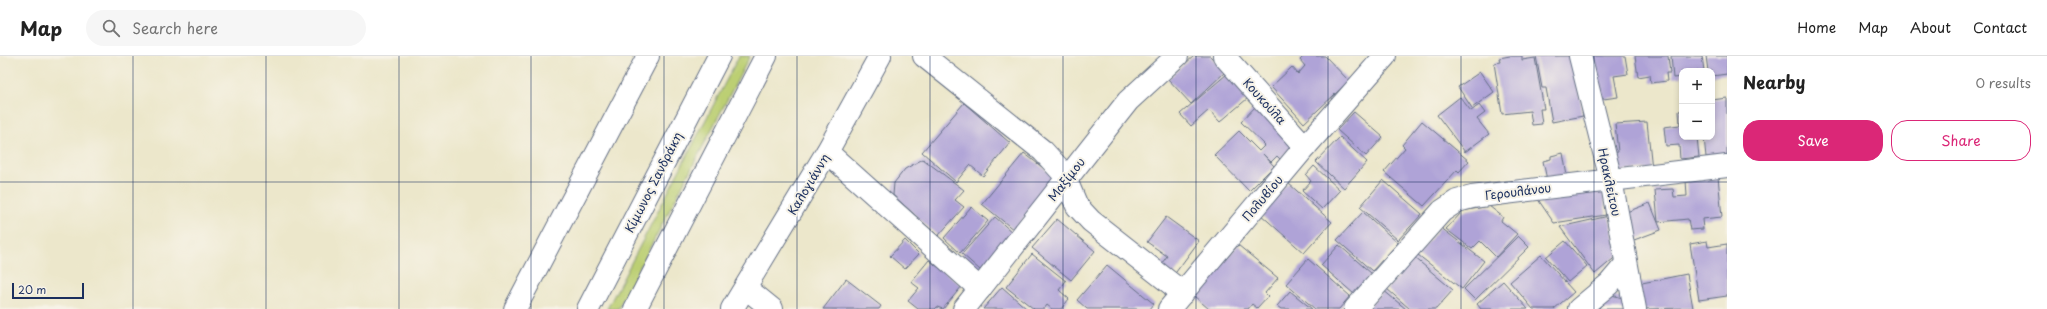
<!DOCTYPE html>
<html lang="en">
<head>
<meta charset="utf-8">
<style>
  body { margin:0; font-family:"Playpen Sans",sans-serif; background:#f6f6f6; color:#222 }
  .controls { position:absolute; right:12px; top:12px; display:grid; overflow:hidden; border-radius:8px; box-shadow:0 2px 6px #0003 }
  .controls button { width:36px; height:36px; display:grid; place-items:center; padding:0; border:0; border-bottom:1px solid #e0e0e0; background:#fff; color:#222; font:20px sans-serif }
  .scale { position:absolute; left:12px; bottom:10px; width:72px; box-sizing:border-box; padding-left:4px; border:2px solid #1b2f5e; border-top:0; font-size:11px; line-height:14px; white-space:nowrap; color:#1b2f5e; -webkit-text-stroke:3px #f7f3e8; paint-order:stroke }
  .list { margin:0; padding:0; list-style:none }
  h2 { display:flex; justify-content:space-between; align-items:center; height:52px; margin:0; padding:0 16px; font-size:17px }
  h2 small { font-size:13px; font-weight:400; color:#767676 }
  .actions { display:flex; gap:8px; padding:12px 16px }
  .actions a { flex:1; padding:9px 0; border:1px solid #db2777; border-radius:16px; text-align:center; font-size:14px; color:#db2777 }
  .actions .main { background:#db2777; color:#fff }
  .icon { flex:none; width:22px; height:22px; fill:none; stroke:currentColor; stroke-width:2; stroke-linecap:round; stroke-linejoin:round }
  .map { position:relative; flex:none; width:1727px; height:253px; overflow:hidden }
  header { display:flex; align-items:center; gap:24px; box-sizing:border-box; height:56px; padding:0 20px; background:#fff; border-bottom:1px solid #e0e0e0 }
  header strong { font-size:19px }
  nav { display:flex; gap:22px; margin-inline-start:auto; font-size:14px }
  .search { width:280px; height:36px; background:#f6f6f6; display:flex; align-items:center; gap:10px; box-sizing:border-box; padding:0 14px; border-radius:22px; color:#767676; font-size:15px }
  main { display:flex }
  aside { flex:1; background:#fff }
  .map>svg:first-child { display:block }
</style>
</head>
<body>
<header>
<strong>Map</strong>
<div class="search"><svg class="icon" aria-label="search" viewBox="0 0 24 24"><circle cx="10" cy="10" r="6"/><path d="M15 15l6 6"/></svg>Search here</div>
<nav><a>Home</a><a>Map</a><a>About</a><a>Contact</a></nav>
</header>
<main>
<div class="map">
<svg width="1727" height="253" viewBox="0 0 1727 253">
  <rect width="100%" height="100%" fill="#f7f3e8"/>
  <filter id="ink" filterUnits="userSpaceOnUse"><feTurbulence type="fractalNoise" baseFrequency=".025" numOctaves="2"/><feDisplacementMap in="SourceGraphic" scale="8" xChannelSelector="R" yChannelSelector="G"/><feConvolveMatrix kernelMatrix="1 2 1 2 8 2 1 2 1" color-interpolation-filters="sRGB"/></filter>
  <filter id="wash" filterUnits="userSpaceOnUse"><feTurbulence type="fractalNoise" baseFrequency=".012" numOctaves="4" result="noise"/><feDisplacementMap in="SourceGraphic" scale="16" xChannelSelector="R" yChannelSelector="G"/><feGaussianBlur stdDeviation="0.9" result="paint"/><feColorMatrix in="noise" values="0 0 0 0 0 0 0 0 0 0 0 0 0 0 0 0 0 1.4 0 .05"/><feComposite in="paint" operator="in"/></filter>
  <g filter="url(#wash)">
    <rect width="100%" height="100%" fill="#ece7cb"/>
    <path fill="#bccf73" stroke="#6c7f68" d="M739,0H750L618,253H607Z"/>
    <g id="blocks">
      <g fill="#afa3d7">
        <path d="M1194,0H1210L1225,16L1191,48L1168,23Z"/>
        <path d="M1304,0H1325L1349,25L1304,67L1271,31L1292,11L1298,18L1305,10L1300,4Z"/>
        <path d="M1510,0H1522V4L1535,2L1544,53H1540L1542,68L1532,69L1530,55L1502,58L1494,7L1500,6L1499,2Z"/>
        <path d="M1536,0H1573L1583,60L1552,66L1546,32H1542Z"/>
        <path d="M1590,0H1625L1628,18L1614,20L1618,41L1596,44Z"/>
        <path d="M1635,0H1668L1670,17H1666L1667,25L1651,27L1650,19L1638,21Z"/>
        <path d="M1671,0H1702L1704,15H1682V21L1673,22Z"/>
        <path d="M1706,0H1727V18L1712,20V15H1708Z"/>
        <path d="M1480,16L1494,36L1472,52L1458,31Z"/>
        <path d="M1227,18L1248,42L1220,66L1209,54L1191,70L1180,58Z"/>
        <path d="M1460,41L1471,55L1479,49L1485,57L1477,63L1489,78L1465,96L1437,59Z"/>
        <path d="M1727,42V99L1706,101L1704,81H1712V44Z"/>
        <path d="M964,47L1010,87L983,120L970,109L956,126L922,96Z"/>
        <path d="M1256,50L1296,87L1280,103L1277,100L1271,106L1263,98L1274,110L1249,135L1214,99L1239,75L1259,95L1265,89L1241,66Z"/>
        <path d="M1682,54V81H1697L1699,101L1680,103L1679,89L1666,90L1664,71L1680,69L1679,55Z"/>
        <path d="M1354,56L1383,81L1366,100L1337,74Z"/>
        <path d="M1422,65L1469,105L1459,116L1457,114L1424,150L1384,116L1405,92L1402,89Z"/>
        <path d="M1647,66L1652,113L1614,116L1612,97L1618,96L1615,68Z"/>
        <path d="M1340,81L1367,106L1344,132L1316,106Z"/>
        <path d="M1024,97L1056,122L1014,174L982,148Z"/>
        <path d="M1563,97L1567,120L1547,124L1543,105L1551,103V100Z"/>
        <path d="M923,103L964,134L955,144L964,151L938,180L893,139L894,127L905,113Z"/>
        <path d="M1314,110L1340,134L1322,153L1302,135L1311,125L1306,119Z"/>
        <path d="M1718,121L1722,161L1702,163L1703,173L1690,174L1688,163L1658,166L1655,134L1673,133L1674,141L1687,140L1686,124Z"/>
        <path d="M1383,124L1422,158L1398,184L1360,151Z"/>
        <path d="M1288,127L1332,166L1304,197L1260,158Z"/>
        <path d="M1603,133L1606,159L1554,167L1537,142Z"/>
        <path d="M1650,147L1661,174L1634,184L1624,157Z"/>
        <path d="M1489,150L1503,161L1501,165L1517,178L1496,201L1480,185L1472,193L1446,173L1463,155Z"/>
        <path d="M971,151L988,165L960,197L944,182Z"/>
        <path d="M1363,156L1398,187L1372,215L1337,184Z"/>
        <path d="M1609,160L1619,198L1595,218L1560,171Z"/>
        <path d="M995,161L1013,177L980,214L962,198Z"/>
        <path d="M1166,161L1199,185L1173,220L1160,210L1167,200L1147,186Z"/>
        <path d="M1057,163L1095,195L1071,224L1032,192Z"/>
        <path d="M1440,171L1484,205L1462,233L1418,199Z"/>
        <path d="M1518,180L1529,191L1475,244L1464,233Z"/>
        <path d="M905,184L919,198L905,213L890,200Z"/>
        <path d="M1565,185L1587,210L1568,226L1546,201Z"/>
        <path d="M1707,185L1708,191L1727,188V240L1699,244L1690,188Z"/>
        <path d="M1238,189L1278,222L1265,237L1268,240L1257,252L1252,248L1248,253H1209L1194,240Z"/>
        <path d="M1339,189L1372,218L1354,238L1321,209Z"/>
        <path d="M1032,198L1066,225L1059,234L1069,243L1061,253H1052L1047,249L1044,253H1034L1006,231Z"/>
        <path d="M1541,199L1574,236L1554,253H1533L1510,226Z"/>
        <path d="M1414,201L1453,234L1436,253H1410L1387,233Z"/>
        <path d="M1308,203L1350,240L1339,253H1315L1286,228Z"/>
        <path d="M929,204L962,230L943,253L937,251L935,253H918L908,245L919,232L911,226Z"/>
        <path d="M1107,209L1154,248L1150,253H1087L1077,244Z"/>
        <path d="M1687,218L1693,252L1642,253L1637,228Z"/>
        <path d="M846,223L881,250L879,253H823Z"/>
        <path d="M1503,225L1528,253H1481L1477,248Z"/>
        <path d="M1002,231L1027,253H983Z"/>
        <path d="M1383,234L1406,253H1367Z"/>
        <path d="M1290,235L1312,253H1281L1277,250Z"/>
        <path d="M1612,239L1626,243L1627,253H1598Z"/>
      </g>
    </g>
  </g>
  <g filter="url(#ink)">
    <use href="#blocks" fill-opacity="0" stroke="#646f84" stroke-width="1"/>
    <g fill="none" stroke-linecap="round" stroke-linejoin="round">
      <defs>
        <g id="minor">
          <path d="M924,0L1043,95L1063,117L1077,150L1091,165L1183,237"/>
          <path d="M1224,0L1305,91"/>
          <path d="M1580,0L1611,124L1635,253"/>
          <path d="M827,96L980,233"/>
          <path d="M746,232L772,253"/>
          <path d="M515,253L648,0"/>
          <path d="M732,253L827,96L880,0"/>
          <path d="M964,253L1128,45L1177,0"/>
          <path d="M1169,253L1305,91L1385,0"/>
          <path d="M1355,253L1442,155L1457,145L1472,141L1727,110"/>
          <path d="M1579,253L1609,228L1626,208"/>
        </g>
        <g id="trunk">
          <path d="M588,253L719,0"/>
          <path d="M635,253L766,0"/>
        </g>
      </defs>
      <use href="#minor" stroke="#646f84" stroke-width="24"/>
      <use href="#trunk" stroke="#646f84" stroke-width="24"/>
      <use href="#minor" stroke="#fff" stroke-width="22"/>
      <use href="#trunk" stroke="#fff" stroke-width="22"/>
    </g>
  </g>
  <path fill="none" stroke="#1b2f5e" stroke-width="1" stroke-opacity="0.55" d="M133,0V253M266,0V253M399,0V253M531,0V253M664,0V253M797,0V253M930,0V253M1063,0V253M1196,0V253M1328,0V253M1461,0V253M1594,0V253M0,126H1727"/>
  <g text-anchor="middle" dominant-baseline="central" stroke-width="4" stroke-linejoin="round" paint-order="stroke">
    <g font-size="12" fill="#1b2f5e" stroke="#f7f3e8">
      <text transform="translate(1265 45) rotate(48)">Κουκούλα</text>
      <text transform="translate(1066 123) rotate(-52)">Μαξίμου</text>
      <text transform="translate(653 126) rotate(-63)">Κίμωνος Σανδράκη</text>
      <text transform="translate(1610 126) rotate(78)">Ηρακλείτου</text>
      <text transform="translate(808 128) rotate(-59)">Καλογιάννη</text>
      <text transform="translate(1518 135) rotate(-7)">Γερουλάνου</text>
      <text transform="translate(1262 142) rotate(-50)">Πολυβίου</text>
    </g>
  </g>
</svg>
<div class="controls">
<button>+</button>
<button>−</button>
</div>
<div class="scale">20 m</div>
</div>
<aside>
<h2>Nearby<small>0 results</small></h2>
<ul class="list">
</ul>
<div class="actions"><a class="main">Save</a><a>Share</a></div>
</aside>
</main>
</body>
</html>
